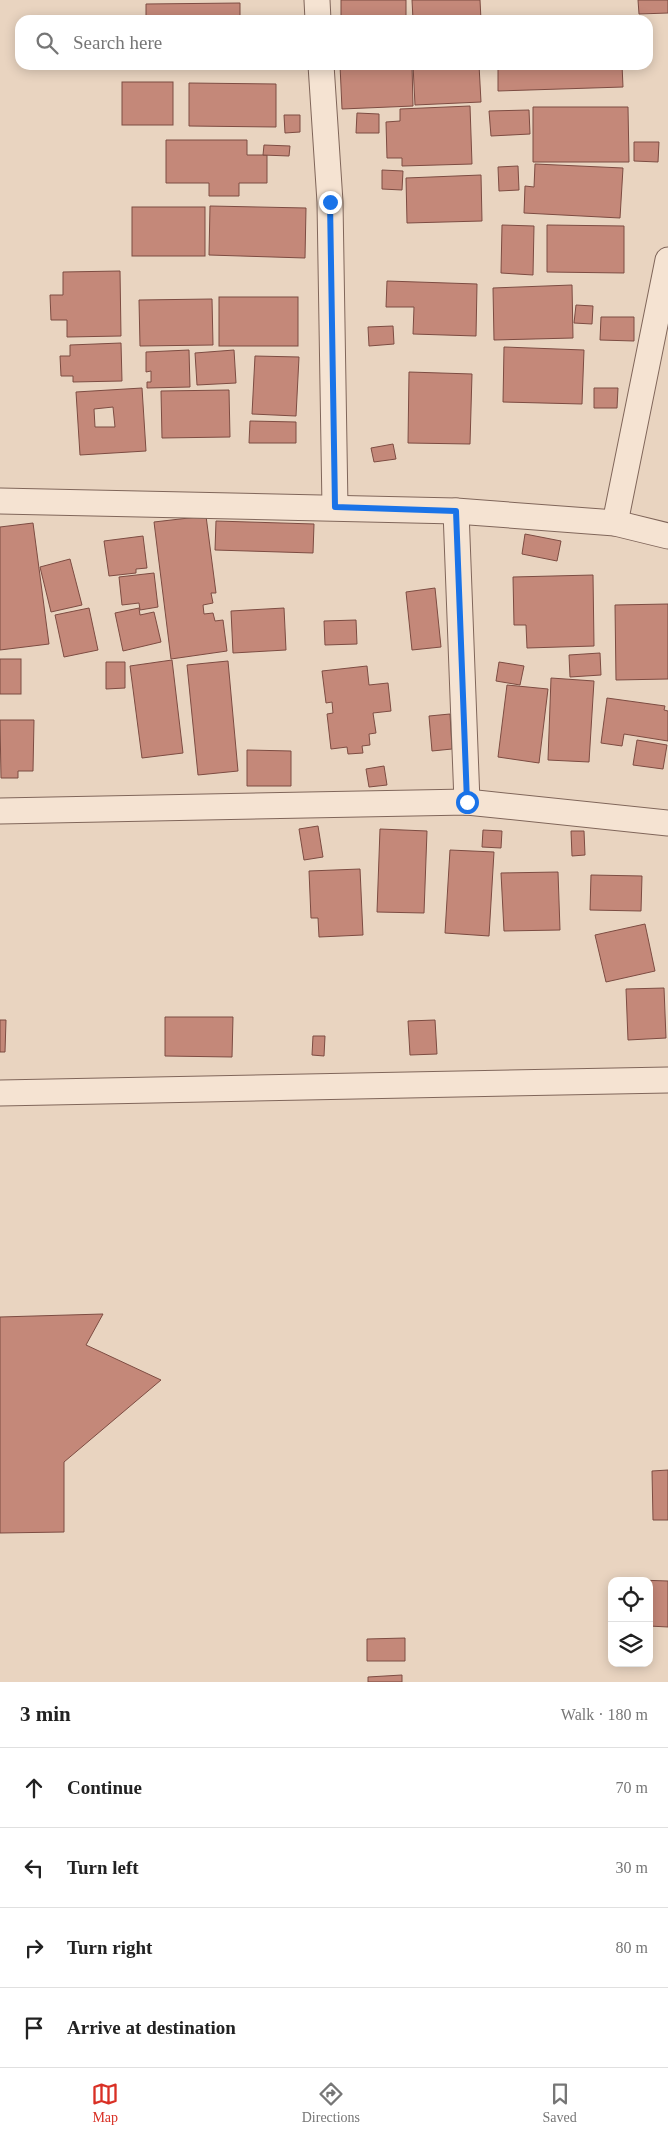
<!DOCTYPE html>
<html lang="en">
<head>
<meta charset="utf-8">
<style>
  body { margin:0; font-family:"Times New Roman",serif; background:#f6f6f6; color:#222 }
  .controls { position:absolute; right:15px; bottom:15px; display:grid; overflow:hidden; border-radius:10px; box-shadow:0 2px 12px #0003 }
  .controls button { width:45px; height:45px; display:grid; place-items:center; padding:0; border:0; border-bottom:1px solid #e0e0e0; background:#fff; color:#222; font:25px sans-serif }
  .stop { position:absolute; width:15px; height:15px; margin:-11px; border:4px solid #1a73e8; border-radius:50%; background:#fff }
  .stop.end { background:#1a73e8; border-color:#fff; box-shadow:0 1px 5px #0008 }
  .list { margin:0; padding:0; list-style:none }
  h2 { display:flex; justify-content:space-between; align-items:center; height:65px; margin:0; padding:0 20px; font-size:21px }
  h2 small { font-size:16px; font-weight:400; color:#767676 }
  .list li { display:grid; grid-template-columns:32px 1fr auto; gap:15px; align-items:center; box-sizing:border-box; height:80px; padding:0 20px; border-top:1px solid #e0e0e0 }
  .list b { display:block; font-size:19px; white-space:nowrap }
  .list em { font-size:16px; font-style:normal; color:#767676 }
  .icon { flex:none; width:28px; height:28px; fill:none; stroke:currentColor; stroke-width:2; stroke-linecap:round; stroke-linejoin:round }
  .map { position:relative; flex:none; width:668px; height:1682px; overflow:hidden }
  .search { position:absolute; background:#fff; box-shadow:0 2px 12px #0003; left:15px; right:15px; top:15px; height:55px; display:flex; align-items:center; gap:12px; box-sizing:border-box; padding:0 18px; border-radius:15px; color:#767676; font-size:19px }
  .sheet { height:385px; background:#fff }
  nav { display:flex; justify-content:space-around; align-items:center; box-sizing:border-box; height:70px; border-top:1px solid #e0e0e0; background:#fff; font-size:14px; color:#767676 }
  nav a { display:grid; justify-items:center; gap:2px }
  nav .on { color:#d93025 }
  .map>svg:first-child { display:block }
</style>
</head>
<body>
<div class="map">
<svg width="668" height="1682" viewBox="0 0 668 1682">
  <rect width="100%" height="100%" fill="#e9d4c0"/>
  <g fill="#c48879" stroke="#7d4c42" fill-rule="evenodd">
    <rect x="341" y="0" width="65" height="20"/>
    <path d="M412,0H480L481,20H413Z"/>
    <path d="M638,0H668V13L639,14Z"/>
    <path d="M240,3V20H146V4Z"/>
    <path d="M340,65H412L413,106L342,109Z"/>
    <path d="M413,65H479L481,102L415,105Z"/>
    <path d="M498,65H622L623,87L498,91Z"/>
    <rect x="122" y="82" width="51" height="43"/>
    <path d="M189,83L276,84V127L189,126Z"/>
    <path d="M470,106L472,164L402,166V158H387L386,122L400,121V109Z"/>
    <path d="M533,107H628L629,162H533Z"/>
    <path d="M529,110L530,134L491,136L489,111Z"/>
    <path d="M357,113L379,114V133H356Z"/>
    <path d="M284,115H300V132L285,133Z"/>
    <path d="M166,140H247V155H267V183H239V196H209V183H166Z"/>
    <path d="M634,142H659L658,162L634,161Z"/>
    <path d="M264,145L290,146L289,156L263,155Z"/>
    <path d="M535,164L623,168L620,218L524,213L525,186L534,187Z"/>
    <path d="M518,166L519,190L499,191L498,167Z"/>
    <path d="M382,170L403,171L402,190L382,189Z"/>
    <path d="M481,175L482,221L407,223L406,178Z"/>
    <path d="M210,206L306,208L305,258L209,255Z"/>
    <rect x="132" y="207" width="73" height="49"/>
    <path d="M502,225L534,226L533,275L501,273Z"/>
    <path d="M547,225L624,226V273L547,272Z"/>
    <path d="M120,271L121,336L67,337V320H51L50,295H63V272Z"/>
    <path d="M387,281L477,284L476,336L413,334L414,307H386Z"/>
    <path d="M572,285L573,338L494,340L493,288Z"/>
    <rect x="219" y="297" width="79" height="49"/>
    <path d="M212,299L213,345L140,346L139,300Z"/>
    <path d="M576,305L593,306L592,324L574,323Z"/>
    <path d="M601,317H634V341L600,340Z"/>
    <path d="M393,326L394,344L369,346L368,327Z"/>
    <path d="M121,343L122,381L73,382V376H61L60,356H70V345Z"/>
    <path d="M504,347L584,350L582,404L503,402Z"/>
    <path d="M189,350L190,387L147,388V382H151V371L146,372V352Z"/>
    <path d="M234,350L236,383L197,385L195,353Z"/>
    <path d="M255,356L299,357L296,416L252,414Z"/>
    <path d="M409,372L472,374L470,444L408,443Z"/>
    <path d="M142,388L146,451L80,455L76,392ZM113,407L115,427H95L94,409Z"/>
    <path d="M594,388H618L617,408H594Z"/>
    <path d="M229,390L230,437L162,438L161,391Z"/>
    <path d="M250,421L296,422V443H249Z"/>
    <path d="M393,444L396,459L374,462L371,448Z"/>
    <path d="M206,516L216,593H211L213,603L203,605L204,614L213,613L215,621L223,620L227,651L171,659L154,522Z"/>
    <path d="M216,521L314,524L313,553L215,550Z"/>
    <path d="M33,523L49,644L0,650V527Z"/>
    <path d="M525,534L561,541L557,561L522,554Z"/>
    <path d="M143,536L147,568L136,569V573L109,576L104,541Z"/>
    <path d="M70,559L82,605L51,612L40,567Z"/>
    <path d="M154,573L158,607L140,610L139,603L122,605L119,577Z"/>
    <path d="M593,575L594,646L527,648L526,625H514L513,577Z"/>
    <path d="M435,588L441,647L412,650L406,592Z"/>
    <path d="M668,604V679L616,680L615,605Z"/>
    <path d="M89,608L98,650L64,657L55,615Z"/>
    <path d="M139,608L140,615L154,612L161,642L123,651L115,613Z"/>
    <path d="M284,608L286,650L233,653L231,611Z"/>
    <path d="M356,620L357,644L325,645L324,621Z"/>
    <path d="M600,653L601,675L570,677L569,655Z"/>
    <rect x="0" y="659" width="21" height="35"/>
    <path d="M172,660L183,753L142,758L130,666Z"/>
    <path d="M228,661L238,771L198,775L187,665Z"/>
    <path d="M106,662H125V688L106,689Z"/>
    <path d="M499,662L524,666L520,685L496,681Z"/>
    <path d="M367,666L369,685L388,683L391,711L373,713L376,733L369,734L370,745L362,746L363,753L348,754L347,747L331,749L327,714L333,713L332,702L326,703L322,671Z"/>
    <path d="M551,678L594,681L589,762L548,760Z"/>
    <path d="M507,685L548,689L539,763L498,757Z"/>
    <path d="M607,698L665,706L664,710L668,711V741L624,734L622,746L601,743Z"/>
    <path d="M450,714L452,749L432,751L429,716Z"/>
    <path d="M0,720H34L33,771H18V778H1Z"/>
    <path d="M637,740L667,745L663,769L633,765Z"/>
    <path d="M247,750L291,751V786H247Z"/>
    <path d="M384,766L387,785L369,787L366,769Z"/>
    <path d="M318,826L323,857L304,860L299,829Z"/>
    <path d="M380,829L427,831L424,913L377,912Z"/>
    <path d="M483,830L502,831L501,848L482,847Z"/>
    <path d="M571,831H584L585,855L572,856Z"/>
    <path d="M450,850L494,852L489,936L445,933Z"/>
    <path d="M360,869L363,935L319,937L318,918H311L309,871Z"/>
    <path d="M558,872L560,930L504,931L501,873Z"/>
    <path d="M591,875L642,876L641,911L590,910Z"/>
    <path d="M645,924L655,971L606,982L595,935Z"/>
    <path d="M664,988L666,1038L628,1040L626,989Z"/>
    <path d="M165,1017H233L232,1057L165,1056Z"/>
    <path d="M0,1020H6L5,1052H0Z"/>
    <path d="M435,1020L437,1054L410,1055L408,1021Z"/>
    <path d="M313,1036H325L324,1056L312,1055Z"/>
    <path d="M103,1314L86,1345L161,1380L64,1462V1532L0,1533V1317Z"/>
    <path d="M668,1470V1520H653L652,1471Z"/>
    <path d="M638,1580L668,1581V1627L649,1626V1581Z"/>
    <path d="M405,1638V1661H367V1639Z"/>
    <path d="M402,1675V1682H368V1677Z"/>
  </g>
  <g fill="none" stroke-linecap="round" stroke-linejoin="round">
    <defs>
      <g id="minor">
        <path d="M317,0L318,20"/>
        <path d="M321,65L330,202L335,507"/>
        <path d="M0,501L456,511L615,523L668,536"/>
        <path d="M456,511L467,802"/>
        <path d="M615,523L668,260"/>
        <path d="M0,811L467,802L668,823"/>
        <path d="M0,1093L668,1080"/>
      </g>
    </defs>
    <use href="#minor" stroke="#80665a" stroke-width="27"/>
    <use href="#minor" stroke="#f5e3d2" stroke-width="25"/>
  </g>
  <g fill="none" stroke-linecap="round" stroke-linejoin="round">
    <path stroke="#1a73e8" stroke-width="6" d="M330,202L335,507L456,511L467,802"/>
  </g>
</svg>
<div class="controls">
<button><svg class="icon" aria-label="locate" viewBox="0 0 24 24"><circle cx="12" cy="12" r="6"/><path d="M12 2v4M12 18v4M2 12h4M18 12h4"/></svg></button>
<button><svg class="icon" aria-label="layers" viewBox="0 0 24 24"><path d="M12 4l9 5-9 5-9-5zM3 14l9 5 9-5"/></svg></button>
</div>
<div class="stop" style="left:467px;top:802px"></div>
<div class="stop end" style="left:330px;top:202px"></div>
<div class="search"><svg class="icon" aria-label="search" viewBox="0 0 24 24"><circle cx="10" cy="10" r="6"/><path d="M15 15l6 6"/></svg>Search here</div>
</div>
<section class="sheet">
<h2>3 min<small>Walk · 180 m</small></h2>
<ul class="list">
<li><svg class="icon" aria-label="ahead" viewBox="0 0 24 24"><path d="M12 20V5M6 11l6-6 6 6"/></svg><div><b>Continue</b></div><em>70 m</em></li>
<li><svg class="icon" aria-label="left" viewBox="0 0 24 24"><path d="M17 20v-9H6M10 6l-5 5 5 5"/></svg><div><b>Turn left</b></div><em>30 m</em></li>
<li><svg class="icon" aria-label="right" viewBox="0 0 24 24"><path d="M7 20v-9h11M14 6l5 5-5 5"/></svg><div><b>Turn right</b></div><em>80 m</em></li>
<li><svg class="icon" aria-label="arrive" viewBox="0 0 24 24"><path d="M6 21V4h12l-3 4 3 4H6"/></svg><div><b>Arrive at destination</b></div></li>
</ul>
</section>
<nav>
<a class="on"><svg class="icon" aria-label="map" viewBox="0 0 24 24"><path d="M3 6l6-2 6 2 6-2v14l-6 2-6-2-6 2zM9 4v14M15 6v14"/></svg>Map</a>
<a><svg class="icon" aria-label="directions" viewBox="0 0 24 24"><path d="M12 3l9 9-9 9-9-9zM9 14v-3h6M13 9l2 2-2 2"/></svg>Directions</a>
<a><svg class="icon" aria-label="saved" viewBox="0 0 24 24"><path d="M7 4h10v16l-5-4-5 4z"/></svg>Saved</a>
</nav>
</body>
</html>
